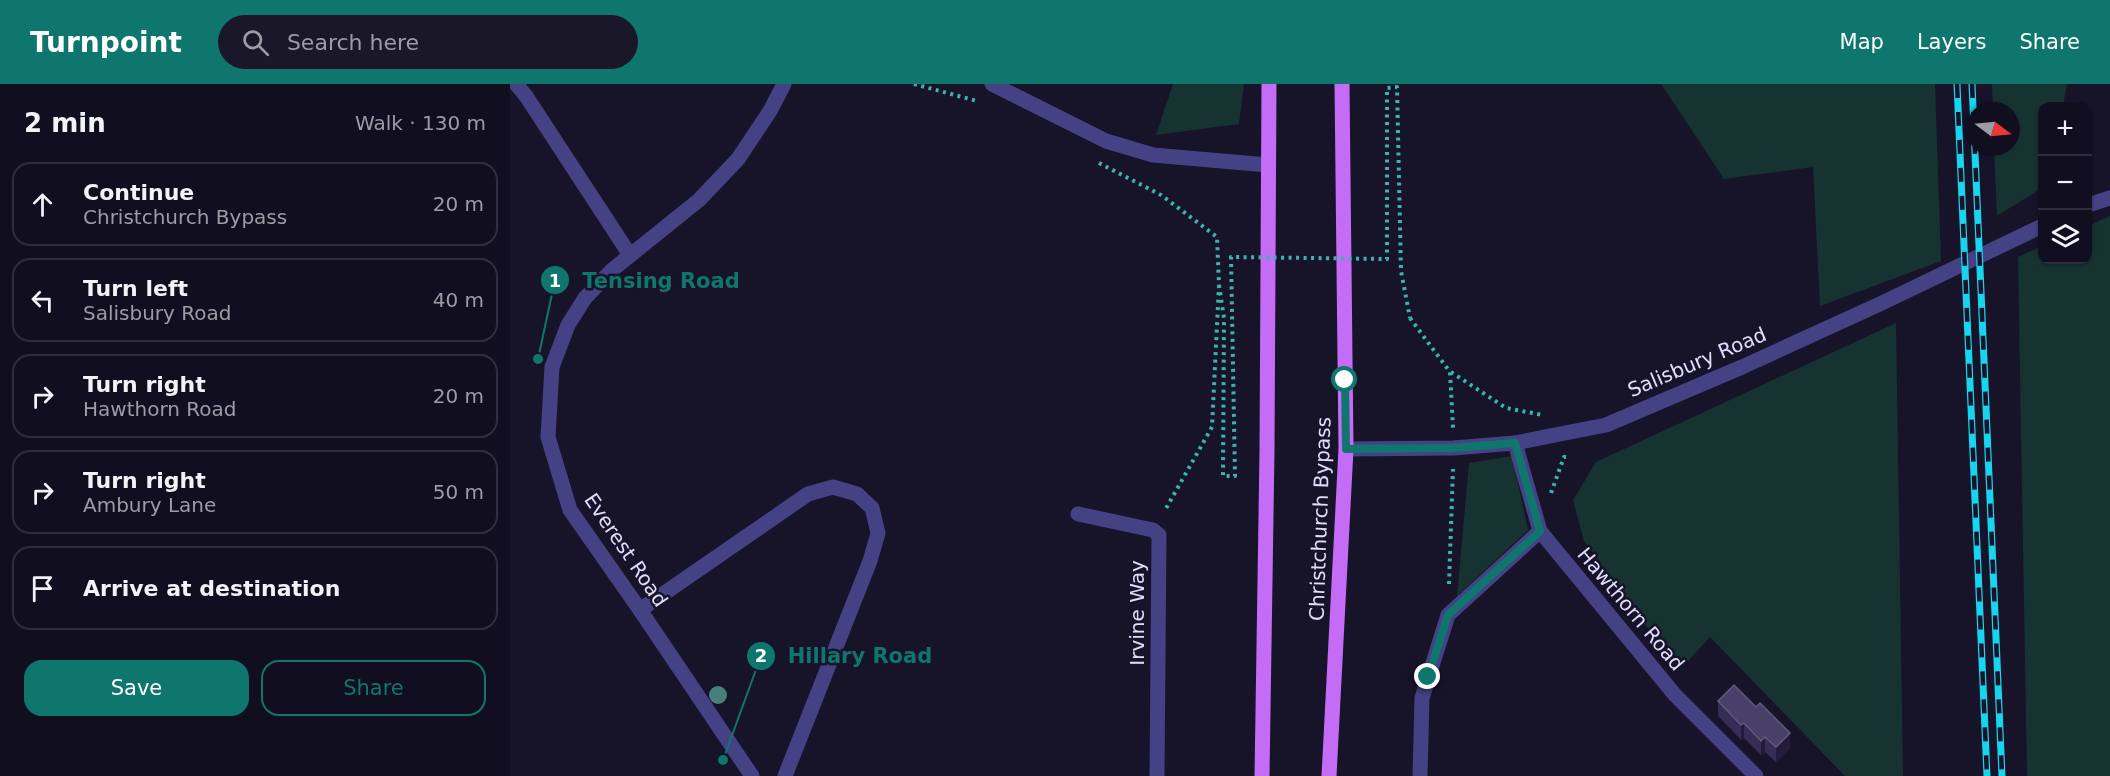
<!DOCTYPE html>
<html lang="en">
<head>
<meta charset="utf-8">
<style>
  body { margin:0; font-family:"DejaVu Sans",sans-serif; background:#1a1728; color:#f1f3f6 }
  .controls { position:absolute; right:18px; top:18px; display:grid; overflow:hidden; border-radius:12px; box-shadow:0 2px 4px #0004 }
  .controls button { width:54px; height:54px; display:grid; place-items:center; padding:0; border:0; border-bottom:2px solid #302e3d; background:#110e1f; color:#f1f3f6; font:30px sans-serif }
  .compass { position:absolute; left:1456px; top:18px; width:54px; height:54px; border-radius:50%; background:#110e1f; box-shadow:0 2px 4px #0004; rotate:106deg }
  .stop { position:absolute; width:18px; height:18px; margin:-14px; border:4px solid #0f766e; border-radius:50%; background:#fff }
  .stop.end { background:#0f766e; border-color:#fff; box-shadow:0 2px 6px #0008 }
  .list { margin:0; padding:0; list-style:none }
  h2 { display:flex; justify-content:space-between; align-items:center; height:78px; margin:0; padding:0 24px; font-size:26px }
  h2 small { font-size:20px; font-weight:400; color:#9c9ca4 }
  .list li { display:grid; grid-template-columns:39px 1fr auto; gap:18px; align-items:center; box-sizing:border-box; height:84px; margin:0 12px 12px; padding:0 12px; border:2px solid #302e3d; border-radius:18px }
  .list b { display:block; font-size:22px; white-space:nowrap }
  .list p { margin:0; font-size:20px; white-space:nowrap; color:#9c9ca4 }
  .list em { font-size:20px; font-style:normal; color:#9c9ca4 }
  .actions { display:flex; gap:12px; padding:18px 24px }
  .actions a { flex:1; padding:14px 0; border:2px solid #0f766e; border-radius:18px; text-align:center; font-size:21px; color:#0f766e }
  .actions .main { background:#0f766e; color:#fff }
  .icon { flex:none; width:33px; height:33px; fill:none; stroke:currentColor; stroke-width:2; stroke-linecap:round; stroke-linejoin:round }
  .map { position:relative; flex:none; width:1600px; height:692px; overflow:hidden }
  header { display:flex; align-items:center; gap:36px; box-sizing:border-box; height:84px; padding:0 30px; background:#0f766e; color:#fff }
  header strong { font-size:28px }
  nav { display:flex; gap:33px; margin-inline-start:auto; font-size:21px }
  .search { width:420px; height:54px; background:#1a1728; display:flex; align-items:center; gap:15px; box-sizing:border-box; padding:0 21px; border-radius:33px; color:#9c9ca4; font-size:22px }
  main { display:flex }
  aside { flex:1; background:#110e1f }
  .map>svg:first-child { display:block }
</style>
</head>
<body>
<header>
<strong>Turnpoint</strong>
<div class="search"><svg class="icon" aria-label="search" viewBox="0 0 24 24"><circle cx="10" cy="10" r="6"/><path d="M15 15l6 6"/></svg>Search here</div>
<nav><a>Map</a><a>Layers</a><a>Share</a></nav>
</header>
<main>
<aside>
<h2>2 min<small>Walk · 130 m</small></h2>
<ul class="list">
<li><svg class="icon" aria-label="ahead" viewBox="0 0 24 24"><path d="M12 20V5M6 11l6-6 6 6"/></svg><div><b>Continue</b><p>Christchurch Bypass</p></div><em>20 m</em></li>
<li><svg class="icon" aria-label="left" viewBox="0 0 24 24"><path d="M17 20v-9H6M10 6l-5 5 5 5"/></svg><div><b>Turn left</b><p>Salisbury Road</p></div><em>40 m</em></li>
<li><svg class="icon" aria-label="right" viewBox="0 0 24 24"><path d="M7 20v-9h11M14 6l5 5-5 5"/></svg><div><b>Turn right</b><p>Hawthorn Road</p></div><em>20 m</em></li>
<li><svg class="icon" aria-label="right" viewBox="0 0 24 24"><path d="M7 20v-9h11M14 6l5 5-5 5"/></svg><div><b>Turn right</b><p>Ambury Lane</p></div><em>50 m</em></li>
<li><svg class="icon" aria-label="arrive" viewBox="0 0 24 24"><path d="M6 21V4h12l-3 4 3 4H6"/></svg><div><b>Arrive at destination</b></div></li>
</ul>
<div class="actions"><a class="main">Save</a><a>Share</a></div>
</aside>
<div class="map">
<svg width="1600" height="692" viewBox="0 0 1600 692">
  <rect width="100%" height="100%" fill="#171329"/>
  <g fill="#163332">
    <path d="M663,0H734L729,40L646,51Z"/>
    <path d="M1151,0H1425L1431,177L1310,222L1303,83L1214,95Z"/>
    <path d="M1482,0H1557L1553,22H1532V104L1487,132L1484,63H1501V27H1483Z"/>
    <path d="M1600,132V692H1517L1508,173L1532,162V176H1578V142Z"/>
    <path d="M1386,239L1393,692H1335L1200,553L1169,587L1074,457L1063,416L1086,378Z"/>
    <path d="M1002,372L1018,446L947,512L959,379Z"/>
  </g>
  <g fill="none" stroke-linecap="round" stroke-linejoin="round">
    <g stroke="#3ab4af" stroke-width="4" stroke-dasharray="3 4.5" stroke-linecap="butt">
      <path d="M404,0L467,17"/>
      <path d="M589,79L651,111L707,153L709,201L702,343L654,428"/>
      <path d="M900,234L940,288L943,344"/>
      <path d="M941,288L996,324L1033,331"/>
      <path d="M1041,409L1054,373H1056"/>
      <path d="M939,500L943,385"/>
    </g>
    <g stroke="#454185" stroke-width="15">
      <path d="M6,0L16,12L120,171"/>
      <path d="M482,0L596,57L643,71L758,81"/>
      <path d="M1578,121L1600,114"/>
      <path d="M1005,359L1030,447L1165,611L1246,692"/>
      <path d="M836,365L943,364L1005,359L1096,341L1232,283L1372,219L1532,142"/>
      <path d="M568,430L643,446L649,451L647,692"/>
      <path d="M130,526L298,410L323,403L347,410L362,424L368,449L360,477L275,692"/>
      <path d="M242,692L130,526L60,426L38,353L42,283L58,241L75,214L102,186L189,116L228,75L260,27L274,0"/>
      <path d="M910,692L912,614L938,531L1030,447"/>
    </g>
    <g stroke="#c46cf5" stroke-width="15">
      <path d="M752,692L757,367L759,0"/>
      <path d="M819,692L836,365L832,0"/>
    </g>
    <defs>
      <g id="rail">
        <path d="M1447,0L1477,692"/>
        <path d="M1462,0L1492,692"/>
      </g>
    </defs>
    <use href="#rail" stroke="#17d5ef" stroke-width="7"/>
    <use href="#rail" stroke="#171329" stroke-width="4.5" stroke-dasharray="14" stroke-linecap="butt"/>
    <path stroke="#3ab4af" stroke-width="4" stroke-dasharray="3 4.5" stroke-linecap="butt" d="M709,201L714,234L713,392H725L721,173L877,175V4L887,3L891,187L900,234"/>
  </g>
  <circle fill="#46807c" cx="208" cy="611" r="9"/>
  <path fill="#362d56" d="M1208,617L1246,623L1280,664L1266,678L1255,668L1251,671L1234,654L1231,656L1208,632Z"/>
  <g fill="#221b3c">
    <path d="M1234,639V654L1231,656V641Z"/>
    <path d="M1280,649V664L1266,678V663Z"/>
    <path d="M1255,653V668L1251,671V657Z"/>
  </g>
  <path fill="#484068" stroke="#60597f" stroke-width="1.5" d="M1224,601L1246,623L1250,619L1280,649L1266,663L1255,653L1251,657L1234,639L1231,641L1208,617Z"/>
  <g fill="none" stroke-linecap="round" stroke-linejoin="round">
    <path stroke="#0f766e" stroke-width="8" d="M835,296L836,365L943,364L1005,359L1030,447L938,531L918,593"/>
  </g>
  <g text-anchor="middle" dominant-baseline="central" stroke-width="5" stroke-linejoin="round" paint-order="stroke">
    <g font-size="20" fill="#e1ddfd" stroke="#171329">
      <text transform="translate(1187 278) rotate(-23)">Salisbury Road</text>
      <text transform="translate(810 435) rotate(-88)">Christchurch Bypass</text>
      <text transform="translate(116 466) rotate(56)">Everest Road</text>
      <text transform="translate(1121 525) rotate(50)">Hawthorn Road</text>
      <text transform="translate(627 529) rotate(-90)">Irvine Way</text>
    </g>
  </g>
  <path fill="none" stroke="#0f766e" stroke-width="2" d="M28 275L45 196M213 676L251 572"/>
  <g fill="#0f766e" stroke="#171329" stroke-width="2">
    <circle cx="28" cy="275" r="6"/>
    <circle cx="213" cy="676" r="6"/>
    <circle cx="45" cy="196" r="15"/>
    <circle cx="251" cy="572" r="15"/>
  </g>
  <g font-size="18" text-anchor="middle" font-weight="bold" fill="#fff">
    <text x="45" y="203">1</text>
    <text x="251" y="578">2</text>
  </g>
  <g font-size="21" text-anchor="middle" font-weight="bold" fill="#0f766e" stroke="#171329" stroke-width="5" stroke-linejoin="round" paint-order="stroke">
    <text x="151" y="204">Tensing Road</text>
    <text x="350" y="579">Hillary Road</text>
  </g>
</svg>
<div class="controls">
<button>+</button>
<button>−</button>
<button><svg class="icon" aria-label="layers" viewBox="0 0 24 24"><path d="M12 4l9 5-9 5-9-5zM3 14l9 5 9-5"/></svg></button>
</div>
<svg class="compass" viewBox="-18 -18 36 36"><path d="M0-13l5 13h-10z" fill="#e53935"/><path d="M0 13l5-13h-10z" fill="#9c9ca4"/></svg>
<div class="stop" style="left:835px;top:296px"></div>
<div class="stop end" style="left:918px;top:593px"></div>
</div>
</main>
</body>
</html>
